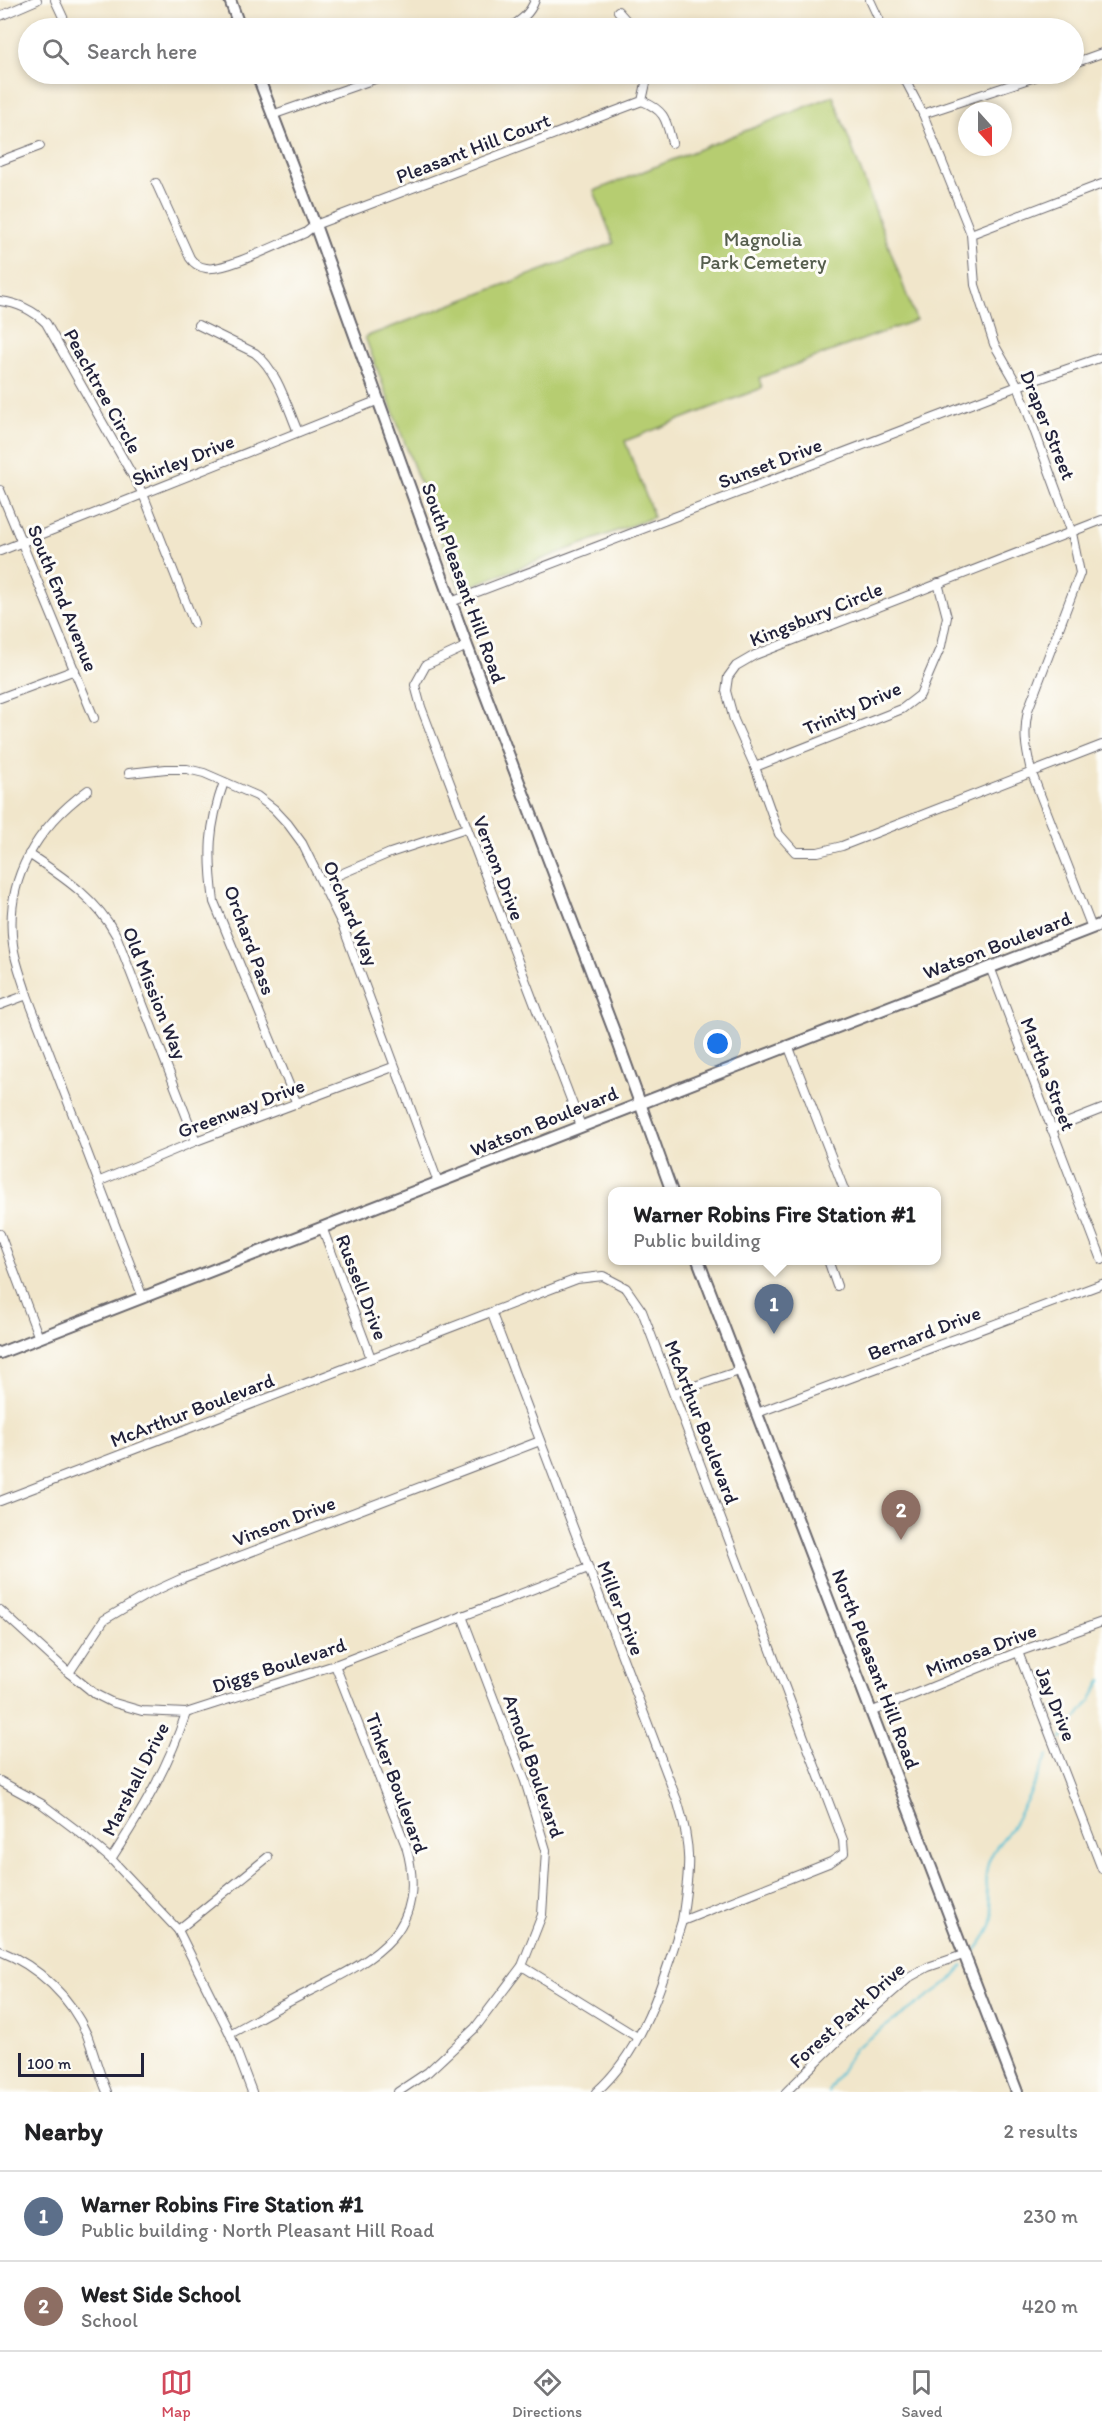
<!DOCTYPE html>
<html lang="en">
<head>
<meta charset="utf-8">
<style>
  body { margin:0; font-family:Itim,sans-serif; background:#f2f2f2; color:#202124 }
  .compass { position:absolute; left:958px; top:102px; width:54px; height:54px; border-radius:50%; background:#fff; box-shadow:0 3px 9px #0003; rotate:159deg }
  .scale { position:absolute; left:18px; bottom:15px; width:126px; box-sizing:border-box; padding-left:6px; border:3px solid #22223b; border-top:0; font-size:16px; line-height:21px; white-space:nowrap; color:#22223b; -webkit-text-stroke:4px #fdfcf7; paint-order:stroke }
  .you { position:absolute; left:718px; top:1044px; width:21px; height:21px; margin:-15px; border:4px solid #fff; border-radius:50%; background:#1a73e8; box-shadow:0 0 0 9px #1a73e833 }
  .badge { display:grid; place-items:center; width:39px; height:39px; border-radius:50%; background:#d1495b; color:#fff; font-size:20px; font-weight:700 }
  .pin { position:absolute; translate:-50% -50px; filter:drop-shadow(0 2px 3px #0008) }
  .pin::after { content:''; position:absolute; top:32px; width:21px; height:18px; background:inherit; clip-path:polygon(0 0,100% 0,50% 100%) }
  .popup { position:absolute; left:608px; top:1187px; width:333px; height:78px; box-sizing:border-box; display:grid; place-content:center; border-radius:12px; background:#fff; filter:drop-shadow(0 2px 4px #0005); font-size:20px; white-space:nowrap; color:#757577 }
  .popup b { font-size:22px; color:#202124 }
  .popup::after { content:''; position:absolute; left:50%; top:100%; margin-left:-12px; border:12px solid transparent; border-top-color:#fff }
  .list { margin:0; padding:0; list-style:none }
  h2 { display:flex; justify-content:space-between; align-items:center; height:78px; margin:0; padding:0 24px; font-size:26px }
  h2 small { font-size:20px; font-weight:400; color:#757577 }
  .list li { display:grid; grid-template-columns:39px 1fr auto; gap:18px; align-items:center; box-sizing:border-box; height:90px; padding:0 24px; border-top:2px solid #e0e0e0 }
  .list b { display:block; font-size:22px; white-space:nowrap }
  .list p { margin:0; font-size:20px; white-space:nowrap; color:#757577 }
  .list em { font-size:20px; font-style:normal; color:#757577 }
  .icon { flex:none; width:33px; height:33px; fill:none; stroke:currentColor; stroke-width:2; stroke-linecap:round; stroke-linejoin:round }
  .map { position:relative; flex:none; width:1102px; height:2092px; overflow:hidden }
  .search { position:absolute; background:#fff; box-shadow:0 3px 9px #0003; left:18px; right:18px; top:18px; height:66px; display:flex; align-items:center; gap:15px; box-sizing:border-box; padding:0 21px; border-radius:33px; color:#757577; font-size:22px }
  .sheet { height:258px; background:#fff }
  nav { display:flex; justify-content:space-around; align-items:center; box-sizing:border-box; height:84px; border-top:2px solid #e0e0e0; background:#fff; font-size:16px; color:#757577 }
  nav a { display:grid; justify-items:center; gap:3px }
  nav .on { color:#d1495b }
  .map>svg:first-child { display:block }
</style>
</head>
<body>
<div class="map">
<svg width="1102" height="2092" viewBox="0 0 1102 2092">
  <rect width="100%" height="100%" fill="#fdfcf7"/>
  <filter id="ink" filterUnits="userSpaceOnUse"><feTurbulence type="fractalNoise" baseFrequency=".0167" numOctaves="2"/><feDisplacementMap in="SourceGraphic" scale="12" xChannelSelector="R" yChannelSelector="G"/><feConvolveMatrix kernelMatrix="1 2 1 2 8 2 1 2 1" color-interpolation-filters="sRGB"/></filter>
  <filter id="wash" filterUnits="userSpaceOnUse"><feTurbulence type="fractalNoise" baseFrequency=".008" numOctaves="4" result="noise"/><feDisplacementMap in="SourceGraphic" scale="24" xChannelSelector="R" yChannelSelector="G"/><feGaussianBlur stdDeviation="1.35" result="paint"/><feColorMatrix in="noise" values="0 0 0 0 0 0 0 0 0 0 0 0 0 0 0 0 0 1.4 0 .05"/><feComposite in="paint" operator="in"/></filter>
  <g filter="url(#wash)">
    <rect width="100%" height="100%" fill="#f1e6cb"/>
    <path fill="#b6cd71" stroke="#6c7856" stroke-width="1.5" d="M833,96L916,320L759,378L762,388L625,441L654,517L460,590L365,337L614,243L594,191Z"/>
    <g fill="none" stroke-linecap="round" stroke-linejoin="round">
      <g stroke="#58c0d5" stroke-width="2">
        <path d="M1061,1739L1090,1701L1102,1680"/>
        <path d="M973,1953C1013,1907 978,1909 987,1868C990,1851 1004,1839 1013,1825C1026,1803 1037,1779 1048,1755"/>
        <path d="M828,2092L855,2048L950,1981L963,1966"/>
      </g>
    </g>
  </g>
  <g filter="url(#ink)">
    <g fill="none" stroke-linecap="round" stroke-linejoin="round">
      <defs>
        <g id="street">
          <path d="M55,0L68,28"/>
          <path d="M870,0L883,28"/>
          <path d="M618,11L633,28"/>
          <path d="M0,16L37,0"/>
          <path d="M217,28L237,21"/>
          <path d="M509,28C521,20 530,14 535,0"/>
          <path d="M1074,63L1102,53"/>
          <path d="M902,74L923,114L971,234L975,285L994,344L1018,386L1072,533L1080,573L1028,710C1023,733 1026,749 1031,771L1092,928"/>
          <path d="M642,101C666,111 666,120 672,143"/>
          <path d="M923,114L1044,74"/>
          <path d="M272,115L389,74"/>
          <path d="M0,161L40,146"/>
          <path d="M156,183L190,258C194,264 199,267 206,268C224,272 285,241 305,233L315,225L642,101L648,74"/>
          <path d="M971,234L1102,184"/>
          <path d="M0,301C18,303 33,310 46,323L143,494L194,623"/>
          <path d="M198,325L255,353C277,370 287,406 298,432"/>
          <path d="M0,490L94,718"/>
          <path d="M1102,520L755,655L736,666L728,677L726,691L734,720L755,767L779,834L795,852H818L842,846L1102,745"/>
          <path d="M0,551L379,400"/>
          <path d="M451,602L1018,386L1102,357"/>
          <path d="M467,646L426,665L415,685L421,707L581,1126"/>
          <path d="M0,698L75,670"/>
          <path d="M755,767L902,709L920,695L941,646L947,617L938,583"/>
          <path d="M129,773L166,769H187L204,773L257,796L274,809L288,824L302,843L342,924L438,1182"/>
          <path d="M224,782C208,827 208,855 214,902L297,1104"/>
          <path d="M88,790C37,827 4,879 13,945C15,962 22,978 27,995L143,1298"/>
          <path d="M29,854C63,877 96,898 116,935L196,1141"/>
          <path d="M322,882L390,853L466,828"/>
          <path d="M990,967L1102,1260"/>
          <path d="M0,1005L27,995"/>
          <path d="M788,1045L845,1192"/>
          <path d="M1051,1129L1102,1109"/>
          <path d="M100,1181L196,1141L393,1067"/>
          <path d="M322,1227L371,1358"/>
          <path d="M0,1234L39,1338"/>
          <path d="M828,1260L837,1286"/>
          <path d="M492,1314L678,1803C693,1852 689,1871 682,1921"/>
          <path d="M674,1393L739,1371"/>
          <path d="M757,1413L1102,1284"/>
          <path d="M0,1501L577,1279L603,1276L626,1288L642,1311L843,1840L844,1853L831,1862L682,1921C664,1979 644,2050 596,2092"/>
          <path d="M0,1610L69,1673L95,1694L111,1702L142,1711L186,1713L335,1665L588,1568"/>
          <path d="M1018,1652L1102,1869"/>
          <path d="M69,1673L104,1620L148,1594L183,1578L540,1441"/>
          <path d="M873,1711L1018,1652L1102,1622"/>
          <path d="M0,1781L42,1804L79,1832L111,1859L178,1930L230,2034L252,2092"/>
          <path d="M111,1859C141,1813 169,1766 186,1713"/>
          <path d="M178,1930L268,1857"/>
          <path d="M0,1951C38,1966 71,1997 87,2035C94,2054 99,2073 107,2092"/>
          <path d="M522,1966L637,2037"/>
          <path d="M230,2034C257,2019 284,2004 312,1990C377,1958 430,1930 406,1846L335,1665"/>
          <path d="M398,2092L428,2072L475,2028L522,1966L542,1915L546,1850L525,1781L462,1616"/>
          <path d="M786,2092L849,2030L910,1977L928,1967L966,1954"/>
        </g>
        <g id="secondary">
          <path d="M230,0L240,28"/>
          <path d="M257,74L315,225L467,646L614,1031L672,1192"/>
          <path d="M698,1260L1017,2092"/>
          <path d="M0,1353L1102,924"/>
        </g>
      </defs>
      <use href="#street" stroke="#6a676d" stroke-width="10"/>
      <use href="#secondary" stroke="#6a676d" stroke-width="14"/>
      <use href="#street" stroke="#fff" stroke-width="8"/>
      <use href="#secondary" stroke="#fff" stroke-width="10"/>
    </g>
  </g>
  <g text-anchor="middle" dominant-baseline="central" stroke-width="6" stroke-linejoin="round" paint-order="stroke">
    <g font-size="20" fill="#22223b" stroke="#fdfcf7">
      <text transform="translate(473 148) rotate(-21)">Pleasant Hill Court</text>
      <text transform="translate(103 391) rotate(61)">Peachtree Circle</text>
      <text transform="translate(1048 425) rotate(68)">Draper Street</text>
      <text transform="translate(183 460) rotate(-22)">Shirley Drive</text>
      <text transform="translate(770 463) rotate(-21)">Sunset Drive</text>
      <text transform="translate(464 583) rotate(70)">South Pleasant Hill Road</text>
      <text transform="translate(63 598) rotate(68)">South End Avenue</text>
      <text transform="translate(816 614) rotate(-22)">Kingsbury Circle</text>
      <text transform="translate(852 708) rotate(-24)">Trinity Drive</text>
      <text transform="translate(499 868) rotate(69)">Vernon Drive</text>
      <text transform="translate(351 913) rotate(67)">Orchard Way</text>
      <text transform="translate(250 940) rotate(70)">Orchard Pass</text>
      <text transform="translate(997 945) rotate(-21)">Watson Boulevard</text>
      <text transform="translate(155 993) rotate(68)">Old Mission Way</text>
      <text transform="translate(1048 1074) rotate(69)">Martha Street</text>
      <text transform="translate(241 1108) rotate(-21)">Greenway Drive</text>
      <text transform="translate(544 1121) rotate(-22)">Watson Boulevard</text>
      <text transform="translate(362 1287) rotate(69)">Russell Drive</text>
      <text transform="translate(924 1333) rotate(-21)">Bernard Drive</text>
      <text transform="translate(192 1410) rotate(-21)">McArthur Boulevard</text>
      <text transform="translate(702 1422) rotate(69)">McArthur Boulevard</text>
      <text transform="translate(284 1521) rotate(-21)">Vinson Drive</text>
      <text transform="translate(621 1608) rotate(69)">Miller Drive</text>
      <text transform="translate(981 1650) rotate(-21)">Mimosa Drive</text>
      <text transform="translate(279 1665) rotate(-18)">Diggs Boulevard</text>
      <text transform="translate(876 1669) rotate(69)">North Pleasant Hill Road</text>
      <text transform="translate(1056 1704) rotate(68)">Jay Drive</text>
      <text transform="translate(534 1766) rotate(71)">Arnold Boulevard</text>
      <text transform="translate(135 1779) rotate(-63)">Marshall Drive</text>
      <text transform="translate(397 1783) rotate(70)">Tinker Boulevard</text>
      <text transform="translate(847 2015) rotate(-42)">Forest Park Drive</text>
    </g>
    <g font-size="20" fill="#565e4e" stroke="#fdfcf7">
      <text x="763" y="239">Magnolia<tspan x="763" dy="23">Park Cemetery</tspan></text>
    </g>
  </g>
</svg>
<svg class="compass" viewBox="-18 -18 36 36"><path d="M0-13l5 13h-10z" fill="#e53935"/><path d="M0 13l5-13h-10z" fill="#757577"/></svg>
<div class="scale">100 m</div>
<div class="you"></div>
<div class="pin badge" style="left:774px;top:1334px;background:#5c6f8a">1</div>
<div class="popup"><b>Warner Robins Fire Station #1</b>Public building</div>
<div class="pin badge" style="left:901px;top:1540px;background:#8d6e63">2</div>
<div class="search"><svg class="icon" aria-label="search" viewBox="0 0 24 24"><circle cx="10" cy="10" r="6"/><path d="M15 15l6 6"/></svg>Search here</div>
</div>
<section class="sheet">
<h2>Nearby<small>2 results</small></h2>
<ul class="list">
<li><span class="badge" style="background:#5c6f8a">1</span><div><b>Warner Robins Fire Station #1</b><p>Public building · North Pleasant Hill Road</p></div><em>230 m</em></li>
<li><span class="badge" style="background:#8d6e63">2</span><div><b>West Side School</b><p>School</p></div><em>420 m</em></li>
</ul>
</section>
<nav>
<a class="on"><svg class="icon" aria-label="map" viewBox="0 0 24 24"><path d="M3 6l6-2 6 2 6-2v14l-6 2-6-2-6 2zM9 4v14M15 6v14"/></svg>Map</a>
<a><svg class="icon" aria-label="directions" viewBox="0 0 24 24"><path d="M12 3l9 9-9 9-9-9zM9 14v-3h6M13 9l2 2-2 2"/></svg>Directions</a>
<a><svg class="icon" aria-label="saved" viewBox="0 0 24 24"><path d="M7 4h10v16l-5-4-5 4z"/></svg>Saved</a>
</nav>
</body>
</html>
